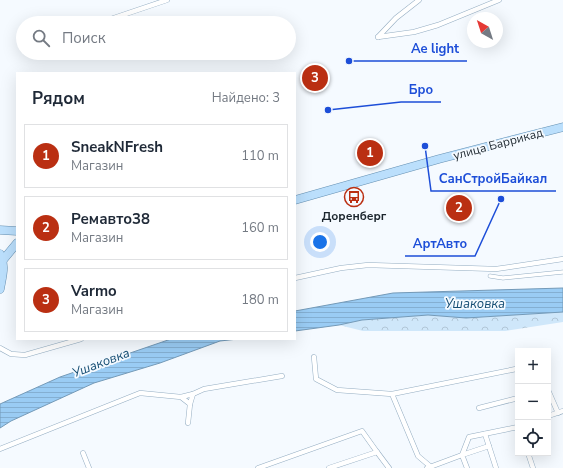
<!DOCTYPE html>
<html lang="ru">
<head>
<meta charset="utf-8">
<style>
  body { margin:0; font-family:"Nunito Sans",sans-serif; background:#f6f6f7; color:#1f2937 }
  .controls { position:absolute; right:12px; bottom:12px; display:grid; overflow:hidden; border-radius:0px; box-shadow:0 4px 16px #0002 }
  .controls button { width:36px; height:36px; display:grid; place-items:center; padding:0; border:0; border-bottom:1px solid #e0e1e3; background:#fff; color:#1f2937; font:20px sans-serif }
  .compass { position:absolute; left:467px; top:12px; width:36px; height:36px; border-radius:50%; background:#fff; box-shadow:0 4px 16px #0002; rotate:321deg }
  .you { position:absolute; left:320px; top:242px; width:14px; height:14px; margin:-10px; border:3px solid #fff; border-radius:50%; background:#1a73e8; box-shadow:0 0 0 6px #1a73e833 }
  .badge { display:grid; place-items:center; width:26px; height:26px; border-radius:50%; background:#ba2f12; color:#fff; font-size:13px; font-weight:700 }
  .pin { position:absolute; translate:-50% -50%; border:2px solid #fff; box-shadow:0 1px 4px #0006 }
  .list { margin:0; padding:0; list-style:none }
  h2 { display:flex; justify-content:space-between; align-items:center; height:52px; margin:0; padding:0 16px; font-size:17px }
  h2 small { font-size:13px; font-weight:400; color:#747a83 }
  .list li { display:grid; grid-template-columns:26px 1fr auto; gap:12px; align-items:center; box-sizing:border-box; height:64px; margin:0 8px 8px; padding:0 8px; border:1px solid #e0e1e3; border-radius:0px }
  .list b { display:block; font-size:15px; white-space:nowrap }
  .list p { margin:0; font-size:13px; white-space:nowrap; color:#747a83 }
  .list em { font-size:13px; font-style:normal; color:#747a83 }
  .icon { flex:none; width:22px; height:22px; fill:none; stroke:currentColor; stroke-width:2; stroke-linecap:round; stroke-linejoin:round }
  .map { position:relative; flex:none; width:563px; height:468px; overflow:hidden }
  .search { position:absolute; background:#fff; box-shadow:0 4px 16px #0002; left:16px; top:16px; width:280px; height:44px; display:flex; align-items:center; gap:10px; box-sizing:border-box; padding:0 14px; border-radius:22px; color:#747a83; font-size:15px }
  .panel { position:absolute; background:#fff; box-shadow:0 4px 16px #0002; left:16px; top:72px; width:280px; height:268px; border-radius:0px }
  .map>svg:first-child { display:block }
</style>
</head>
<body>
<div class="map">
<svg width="563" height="468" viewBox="0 0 563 468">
  <defs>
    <pattern id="forest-crowns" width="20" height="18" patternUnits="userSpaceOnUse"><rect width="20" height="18" fill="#cfe7fa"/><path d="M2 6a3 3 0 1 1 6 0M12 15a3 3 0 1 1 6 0" fill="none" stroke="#b1c6d7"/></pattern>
    <pattern id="water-rules" width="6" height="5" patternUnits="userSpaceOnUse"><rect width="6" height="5" fill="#9accf4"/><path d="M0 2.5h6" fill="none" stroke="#84afd2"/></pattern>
  </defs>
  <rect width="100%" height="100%" fill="#f5faff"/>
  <path fill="url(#forest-crowns)" d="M563,312V322L505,331H363L339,325L362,320L428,315L466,318Z"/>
  <g fill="url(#water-rules)" stroke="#749ab8">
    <path d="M563,288V312L466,318L428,315L362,320L339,325L295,331V311L393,293Z"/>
    <path d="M171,339H238L220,341L160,363L94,383L11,421L0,428V404L60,377Z"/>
  </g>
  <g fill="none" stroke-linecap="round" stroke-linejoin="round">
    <defs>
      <path id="pedestrian" d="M490,276L503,278L563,272"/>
      <g id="minor">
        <path d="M99,23L167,0"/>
        <path d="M378,37L414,32L438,25L499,0"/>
        <path d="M378,37L396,18L419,0"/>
        <path d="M295,278L341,268L368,265L496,269L563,259"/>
        <path d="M0,348L11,354L25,355L81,339"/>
        <path d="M314,357L316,379L337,390L392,394"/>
        <path d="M548,390L558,413"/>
        <path d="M193,394L204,389L282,376"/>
        <path d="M479,408L518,398"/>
        <path d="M548,416L563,411"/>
        <path d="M188,423L190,404"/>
        <path d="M485,434L496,468"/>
        <path d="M0,449L140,393L181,397L193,394L190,404L181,397"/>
        <path d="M83,453L89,468"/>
        <path d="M528,453L533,468"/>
        <path d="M431,467L418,456L392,394L516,369L518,370"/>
        <path d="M258,468L362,431L377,452"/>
        <path d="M329,468L377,452L389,468"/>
        <path d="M427,468L462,455L469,437L518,427"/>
        <path d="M467,468L462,455L489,446"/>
      </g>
      <g id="primary">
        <path d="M295,200L439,159L563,127"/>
        <path d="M0,230L17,231"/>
        <path d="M0,254C6,265 2,277 0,289"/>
        <path d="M3,260L17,243"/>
      </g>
    </defs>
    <use href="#pedestrian" stroke="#94adc2" stroke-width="4.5"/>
    <use href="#minor" stroke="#94adc2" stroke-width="5.5"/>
    <use href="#primary" stroke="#6590b2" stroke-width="9"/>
    <use href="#pedestrian" stroke="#fff" stroke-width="3.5"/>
    <use href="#minor" stroke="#fff" stroke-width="4.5"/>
    <use href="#primary" stroke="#bbdffc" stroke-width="8"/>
  </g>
  <defs>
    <symbol id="bus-ring" viewBox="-11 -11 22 22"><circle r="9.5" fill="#f5faff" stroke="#ba2f12" stroke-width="1.5"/><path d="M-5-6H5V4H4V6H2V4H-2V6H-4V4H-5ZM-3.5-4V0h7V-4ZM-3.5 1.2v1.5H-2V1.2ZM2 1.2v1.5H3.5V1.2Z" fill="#ba2f12"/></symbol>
  </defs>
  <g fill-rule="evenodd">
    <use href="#bus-ring" x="343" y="186" width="22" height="22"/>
  </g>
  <g text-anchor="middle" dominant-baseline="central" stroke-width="3.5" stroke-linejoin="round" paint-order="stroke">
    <g font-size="12" fill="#1b252d" stroke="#f5faff">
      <text transform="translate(498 144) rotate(-15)">улица Баррикад</text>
    </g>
    <g font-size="12" font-weight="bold" fill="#1b252d" stroke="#f5faff">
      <text x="354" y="216">Доренберг</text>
    </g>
    <g font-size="13" font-style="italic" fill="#164e74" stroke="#f5faff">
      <text x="475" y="304">Ушаковка</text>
      <text transform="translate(101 363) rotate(-21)">Ушаковка</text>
    </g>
  </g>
  <path fill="none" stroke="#1d4ed8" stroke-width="1.5" d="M349 61L403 61H467M328 110L401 102H441M425 146L431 191H556M501 199L475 256H405"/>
  <g fill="#1d4ed8" stroke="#f5faff" stroke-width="1.5">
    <circle cx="349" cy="61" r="4"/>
    <circle cx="328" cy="110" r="4"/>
    <circle cx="425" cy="146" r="4"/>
    <circle cx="501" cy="199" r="4"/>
  </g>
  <g font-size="13" text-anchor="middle" font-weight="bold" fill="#1d4ed8" stroke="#f5faff" stroke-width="3.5" stroke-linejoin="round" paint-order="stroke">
    <text x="435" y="53">Ae light</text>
    <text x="421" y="94">Бро</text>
    <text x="493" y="183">СанСтройБайкал</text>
    <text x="440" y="248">АртАвто</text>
  </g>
</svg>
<div class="controls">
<button>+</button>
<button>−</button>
<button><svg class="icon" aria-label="locate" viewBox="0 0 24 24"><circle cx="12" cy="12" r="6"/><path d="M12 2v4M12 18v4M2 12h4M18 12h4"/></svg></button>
</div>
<svg class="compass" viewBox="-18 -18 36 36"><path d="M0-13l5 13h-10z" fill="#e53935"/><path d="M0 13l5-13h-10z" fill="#747a83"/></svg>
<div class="you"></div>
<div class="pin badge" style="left:370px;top:153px">1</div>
<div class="pin badge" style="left:459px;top:208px">2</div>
<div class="pin badge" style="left:315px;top:78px">3</div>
<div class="search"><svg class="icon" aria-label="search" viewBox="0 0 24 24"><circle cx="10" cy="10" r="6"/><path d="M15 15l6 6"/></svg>Поиск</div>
<section class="panel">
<h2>Рядом<small>Найдено: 3</small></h2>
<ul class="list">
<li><span class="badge">1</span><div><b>SneakNFresh</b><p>Магазин</p></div><em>110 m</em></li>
<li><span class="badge">2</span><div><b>Ремавто38</b><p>Магазин</p></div><em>160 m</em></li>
<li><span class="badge">3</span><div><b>Varmo</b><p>Магазин</p></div><em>180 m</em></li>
</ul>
</section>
</div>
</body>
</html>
